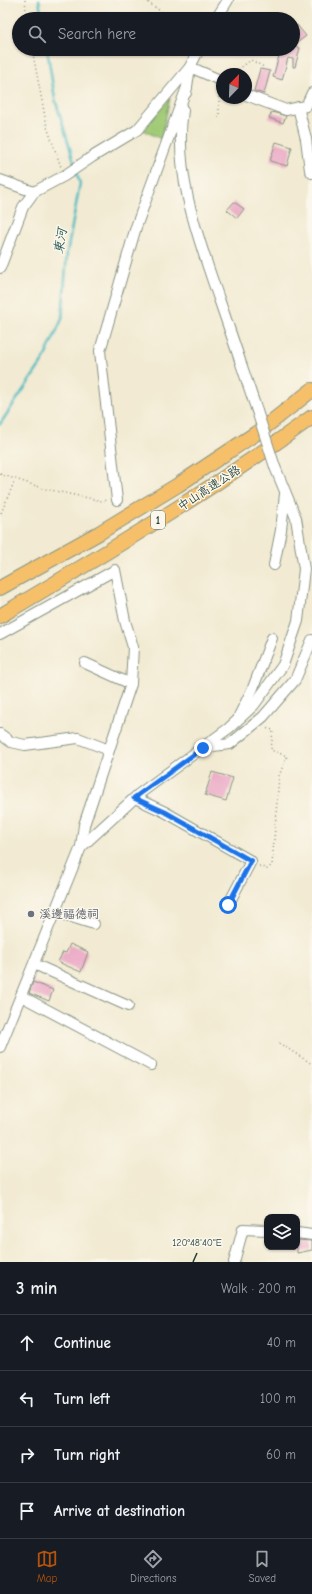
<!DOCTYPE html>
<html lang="en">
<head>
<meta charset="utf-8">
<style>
  body { margin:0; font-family:"Comic Neue","LXGW WenKai TC",sans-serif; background:#242831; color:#f1f3f6 }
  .controls { position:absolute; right:12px; bottom:12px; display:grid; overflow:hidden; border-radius:8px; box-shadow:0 1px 3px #0004 }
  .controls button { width:36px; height:36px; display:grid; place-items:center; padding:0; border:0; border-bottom:1px solid #363941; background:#171b24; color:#f1f3f6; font:20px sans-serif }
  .compass { position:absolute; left:216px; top:68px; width:36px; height:36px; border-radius:50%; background:#171b24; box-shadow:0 1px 3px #0004; rotate:23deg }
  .stop { position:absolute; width:12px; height:12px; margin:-9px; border:3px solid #1a73e8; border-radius:50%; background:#fff }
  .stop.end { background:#1a73e8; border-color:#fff; box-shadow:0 1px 4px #0008 }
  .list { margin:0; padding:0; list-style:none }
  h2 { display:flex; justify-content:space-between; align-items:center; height:52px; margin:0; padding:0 16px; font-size:17px }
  h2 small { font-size:13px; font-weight:400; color:#9ea1a6 }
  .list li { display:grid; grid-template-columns:26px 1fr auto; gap:12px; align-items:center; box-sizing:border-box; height:56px; padding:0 16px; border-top:1px solid #363941 }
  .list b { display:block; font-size:15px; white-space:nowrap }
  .list em { font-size:13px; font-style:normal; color:#9ea1a6 }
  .icon { flex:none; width:22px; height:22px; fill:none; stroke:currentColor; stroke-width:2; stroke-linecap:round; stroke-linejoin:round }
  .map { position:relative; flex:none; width:312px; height:1262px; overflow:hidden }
  .search { position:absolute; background:#171b24; box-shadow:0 1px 3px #0004; left:12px; right:12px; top:12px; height:44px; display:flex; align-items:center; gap:10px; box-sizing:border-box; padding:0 14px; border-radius:22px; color:#9ea1a6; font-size:15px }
  .sheet { height:276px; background:#171b24 }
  nav { display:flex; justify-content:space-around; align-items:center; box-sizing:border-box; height:56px; border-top:1px solid #363941; background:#171b24; font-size:11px; color:#9ea1a6 }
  nav a { display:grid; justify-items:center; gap:2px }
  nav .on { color:#b45309 }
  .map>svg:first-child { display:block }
</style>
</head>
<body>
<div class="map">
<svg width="312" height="1262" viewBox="0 0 312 1262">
  <rect width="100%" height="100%" fill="#fbf7ec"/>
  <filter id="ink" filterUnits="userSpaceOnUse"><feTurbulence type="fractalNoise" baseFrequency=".025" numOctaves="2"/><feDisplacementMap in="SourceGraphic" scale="8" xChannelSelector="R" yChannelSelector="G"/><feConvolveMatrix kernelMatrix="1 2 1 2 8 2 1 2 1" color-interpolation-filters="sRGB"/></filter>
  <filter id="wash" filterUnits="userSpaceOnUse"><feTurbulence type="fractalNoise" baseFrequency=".012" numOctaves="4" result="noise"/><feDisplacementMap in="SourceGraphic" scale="16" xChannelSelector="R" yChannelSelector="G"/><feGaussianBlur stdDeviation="0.9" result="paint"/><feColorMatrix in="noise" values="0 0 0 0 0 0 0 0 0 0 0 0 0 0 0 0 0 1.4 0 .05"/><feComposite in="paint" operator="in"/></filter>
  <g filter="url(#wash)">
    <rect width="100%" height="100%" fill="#f2ead2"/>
    <path fill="#a0ca76" stroke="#608455" d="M170,98L161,139L143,130Z"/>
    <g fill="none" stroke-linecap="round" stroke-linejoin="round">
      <g stroke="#4cbbc2" stroke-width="2.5">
        <path d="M39,0L42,19"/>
        <path d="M47,49L55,99L75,165"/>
        <path d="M0,424L43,361L62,319L67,253L80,183L76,172"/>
      </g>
    </g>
    <g id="blocks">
      <g fill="#ebabc6">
        <path d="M297,25L306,36L293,46L300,48L295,67H293V59L288,58L282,80L273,77L281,49H293V28Z"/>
        <path d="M260,69L270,71L264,94L254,91Z"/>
        <path d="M272,112L286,116L283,123L269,118Z"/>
        <path d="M276,142L292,147L287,166L270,161Z"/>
        <path d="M234,202L244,209L237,218L227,210Z"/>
        <path d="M212,772L233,778L226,801L205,795Z"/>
        <path d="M70,944L88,952L81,972L58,962L63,952L66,953Z"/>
        <path d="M33,982L53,990L49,1001L29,993Z"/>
        <path d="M297,1240L312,1241V1250L297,1253Z"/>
      </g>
    </g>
  </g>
  <g filter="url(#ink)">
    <use href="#blocks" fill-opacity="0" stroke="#889483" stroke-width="1"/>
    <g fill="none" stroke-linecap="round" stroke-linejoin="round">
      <defs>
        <g id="minor">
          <path d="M216,19L228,0"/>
          <path d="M186,93L190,67L199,49"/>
          <path d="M246,95L286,110L306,106L312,93"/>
          <path d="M298,107L306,139L310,170L312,173"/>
          <path d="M183,110C173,173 199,240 219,299C232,336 244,373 257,411"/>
          <path d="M0,180L34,192"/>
          <path d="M0,268L23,207L34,192L64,176L92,157L137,130L190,67L222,81"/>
          <path d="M117,500L100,351L136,227L187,87"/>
          <path d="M274,565L281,530L285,494"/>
          <path d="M0,634L115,570L125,621L133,647L131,684L84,825L81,847"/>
          <path d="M85,663L131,684"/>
          <path d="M239,716L253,688L272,638"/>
          <path d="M0,734L11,742L25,745L78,738L109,750"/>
          <path d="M205,747L230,744L263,717L295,680L312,640"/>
          <path d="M135,798L165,812L251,861L228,905"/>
          <path d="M55,912L94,924"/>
          <path d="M34,964L128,1006"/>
          <path d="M21,996L151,1065"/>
          <path d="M0,1047L81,847L139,794L229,728L254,705L283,665L298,621L304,569L296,518L275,467"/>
          <path d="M297,1233L312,1235"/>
          <path d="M234,1262L243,1229L267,1230"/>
        </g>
        <g id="highway">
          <path d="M0,588L99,533L178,485L261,430L312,390"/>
          <path d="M0,616C106,553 212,490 312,417"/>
        </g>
      </defs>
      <use href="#minor" stroke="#889483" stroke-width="12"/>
      <use href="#highway" stroke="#889483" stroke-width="16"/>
      <g stroke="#889483" stroke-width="1.5" stroke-dasharray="1 3" stroke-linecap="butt">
        <path d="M25,0L27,19"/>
        <path d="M145,0L171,19"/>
        <path d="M32,49L47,127L61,167"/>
        <path d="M232,74L251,60L264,67"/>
        <path d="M219,89V119"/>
        <path d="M0,474L46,489L102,501L108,500"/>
        <path d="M1,513L15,480"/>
        <path d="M259,866L267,869L272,865L279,776L287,756L271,750L273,730L265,728"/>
        <path d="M279,1043L312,1064"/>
      </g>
      <use href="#minor" stroke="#fff" stroke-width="10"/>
      <use href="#highway" stroke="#f6c06b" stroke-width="14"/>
      <defs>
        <path id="minor-bridge" d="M257,411L275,467"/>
      </defs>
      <use href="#minor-bridge" stroke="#889483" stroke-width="12" stroke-linecap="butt"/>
      <use href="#minor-bridge" stroke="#fff" stroke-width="10"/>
    </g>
  </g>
  <g fill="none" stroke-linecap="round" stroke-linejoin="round" filter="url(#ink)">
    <path stroke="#1a73e8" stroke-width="5" d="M203,748L134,798L165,812L251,861L228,905"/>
  </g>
  <path fill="none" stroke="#1f3d34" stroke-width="1.5" d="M193,1262L197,1253"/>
  <circle fill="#6b7280" stroke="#fbf7ec" stroke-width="1.5" cx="31" cy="914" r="4"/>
  <g text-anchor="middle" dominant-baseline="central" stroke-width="3" stroke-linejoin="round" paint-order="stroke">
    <rect fill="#fbf7ec" stroke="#61756b" stroke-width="1" x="151" y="511" width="14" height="18" rx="3"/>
    <g font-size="11" font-weight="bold" fill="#1f3d34">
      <text x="158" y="520">1</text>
    </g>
    <g font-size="12" fill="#1f3d34" stroke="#fbf7ec">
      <text transform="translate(209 488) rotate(-33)">中山高速公路</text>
    </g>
    <g font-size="12" fill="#5b616d" stroke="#fbf7ec" text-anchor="start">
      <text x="39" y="914">溪邊福德祠</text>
    </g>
    <g font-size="13" font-style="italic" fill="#2a5c58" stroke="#fbf7ec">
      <text transform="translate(60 241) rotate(-81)">東河</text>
    </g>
  </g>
  <g font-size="10" text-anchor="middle" fill="#1f3d34" stroke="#fbf7ec" stroke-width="3" stroke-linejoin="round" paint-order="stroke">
    <text x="197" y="1246">120°48'40"E</text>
  </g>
</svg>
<div class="controls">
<button><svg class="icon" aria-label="layers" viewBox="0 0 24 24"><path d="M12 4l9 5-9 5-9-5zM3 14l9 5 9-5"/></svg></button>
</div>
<svg class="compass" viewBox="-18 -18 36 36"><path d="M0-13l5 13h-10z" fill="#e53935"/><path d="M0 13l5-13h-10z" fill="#9ea1a6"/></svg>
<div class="stop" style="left:228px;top:905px"></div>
<div class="stop end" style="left:203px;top:748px"></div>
<div class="search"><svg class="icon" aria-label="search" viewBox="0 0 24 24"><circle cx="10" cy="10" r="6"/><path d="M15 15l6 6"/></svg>Search here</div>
</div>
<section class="sheet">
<h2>3 min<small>Walk · 200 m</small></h2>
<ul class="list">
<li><svg class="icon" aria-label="ahead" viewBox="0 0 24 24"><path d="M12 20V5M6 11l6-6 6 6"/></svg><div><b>Continue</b></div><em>40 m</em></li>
<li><svg class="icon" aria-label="left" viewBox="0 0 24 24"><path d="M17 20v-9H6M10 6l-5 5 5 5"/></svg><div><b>Turn left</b></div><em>100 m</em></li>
<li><svg class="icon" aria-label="right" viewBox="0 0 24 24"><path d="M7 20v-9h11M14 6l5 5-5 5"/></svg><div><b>Turn right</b></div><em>60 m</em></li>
<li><svg class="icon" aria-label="arrive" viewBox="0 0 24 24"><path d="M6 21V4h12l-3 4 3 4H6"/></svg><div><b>Arrive at destination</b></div></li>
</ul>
</section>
<nav>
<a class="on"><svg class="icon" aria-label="map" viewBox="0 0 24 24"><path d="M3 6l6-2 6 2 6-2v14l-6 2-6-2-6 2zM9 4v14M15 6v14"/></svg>Map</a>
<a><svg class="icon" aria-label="directions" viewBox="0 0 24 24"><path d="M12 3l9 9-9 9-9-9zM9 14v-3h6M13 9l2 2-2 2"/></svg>Directions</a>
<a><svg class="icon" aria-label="saved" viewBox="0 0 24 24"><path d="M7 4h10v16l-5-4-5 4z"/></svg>Saved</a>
</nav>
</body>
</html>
